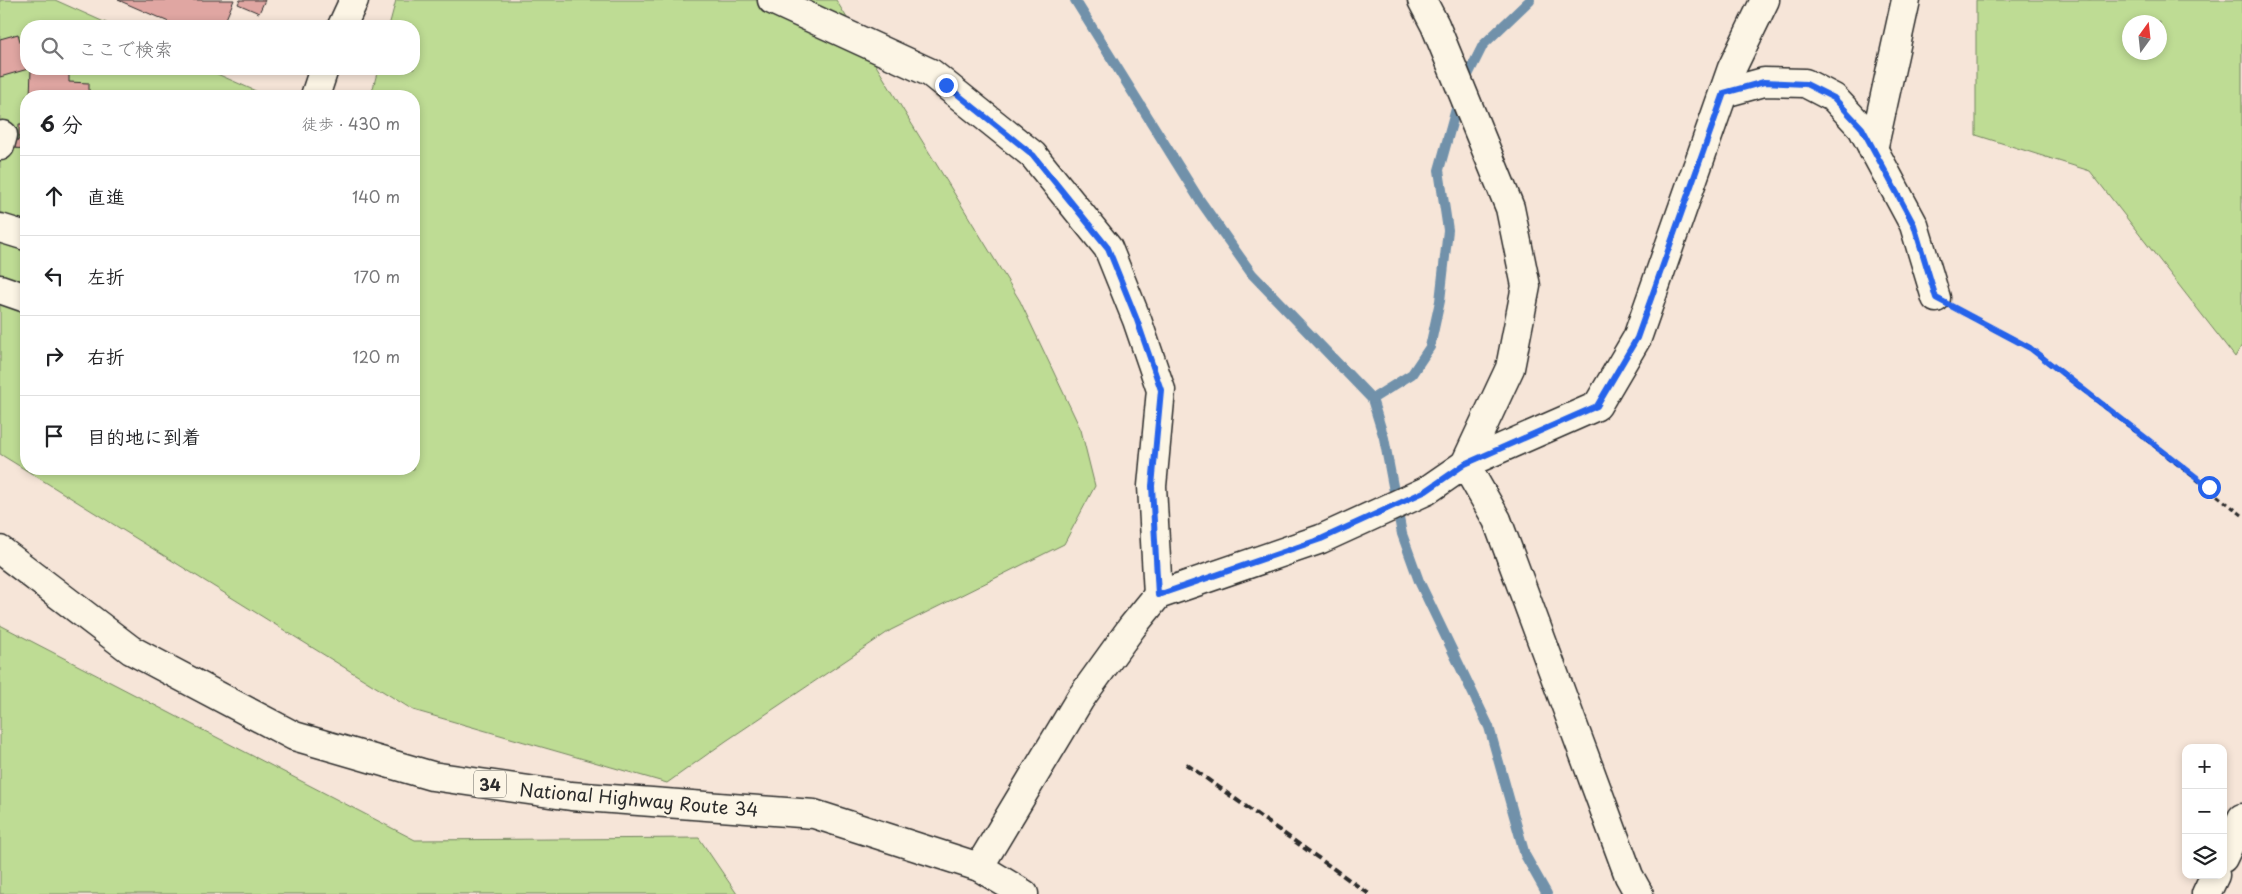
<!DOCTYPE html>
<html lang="ja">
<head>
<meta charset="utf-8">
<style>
  body { margin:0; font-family:"Playpen Sans","Klee One",sans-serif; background:#f2f2f2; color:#202124 }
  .controls { position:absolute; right:15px; bottom:15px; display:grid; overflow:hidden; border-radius:10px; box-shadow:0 2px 8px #0003 }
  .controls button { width:45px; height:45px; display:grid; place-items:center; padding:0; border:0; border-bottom:1px solid #e0e0e0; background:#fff; color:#202124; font:25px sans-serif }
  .compass { position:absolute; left:2122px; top:15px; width:45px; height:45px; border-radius:50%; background:#fff; box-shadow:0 2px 8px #0003; rotate:15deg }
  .stop { position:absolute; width:15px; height:15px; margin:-11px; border:4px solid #2563eb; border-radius:50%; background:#fff }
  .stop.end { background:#2563eb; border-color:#fff; box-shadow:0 1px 5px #0008 }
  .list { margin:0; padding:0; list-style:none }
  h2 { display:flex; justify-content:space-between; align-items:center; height:65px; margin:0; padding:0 20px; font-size:21px }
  h2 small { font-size:16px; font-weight:400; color:#757577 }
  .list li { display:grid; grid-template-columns:32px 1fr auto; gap:15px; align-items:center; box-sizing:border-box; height:80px; padding:0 20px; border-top:1px solid #e0e0e0 }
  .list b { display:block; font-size:19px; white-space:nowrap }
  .list em { font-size:16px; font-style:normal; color:#757577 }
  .icon { flex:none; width:28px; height:28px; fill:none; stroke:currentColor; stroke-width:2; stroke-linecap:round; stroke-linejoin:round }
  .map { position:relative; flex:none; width:2242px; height:894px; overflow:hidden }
  .search { position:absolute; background:#fff; box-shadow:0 2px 8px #0003; left:20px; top:20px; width:400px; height:55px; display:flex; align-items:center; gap:12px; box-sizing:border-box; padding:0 18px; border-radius:20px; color:#757577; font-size:19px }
  .panel { position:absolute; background:#fff; box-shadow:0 2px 8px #0003; left:20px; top:90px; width:400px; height:385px; border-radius:20px }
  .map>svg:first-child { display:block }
</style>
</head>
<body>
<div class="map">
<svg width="2242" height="894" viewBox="0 0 2242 894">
  <rect width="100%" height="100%" fill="#f6e5d8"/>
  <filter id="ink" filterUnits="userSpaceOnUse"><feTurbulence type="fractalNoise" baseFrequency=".02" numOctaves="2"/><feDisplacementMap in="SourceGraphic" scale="10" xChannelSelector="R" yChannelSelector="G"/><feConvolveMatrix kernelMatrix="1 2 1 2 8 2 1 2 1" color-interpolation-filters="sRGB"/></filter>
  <g filter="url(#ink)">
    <g fill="#bedc94" stroke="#748460" fill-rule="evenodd">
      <path d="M0,0H55L113,26H26V69H206L267,96H26V469H414V96H371L378,69H414V26H389L396,0H836L1020,301L1081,430L1095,486L1064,544L891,630L726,741L667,783L413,710L0,454Z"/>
      <path d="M1976,0H2242V345L2235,357L2090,171L1976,135ZM2130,22H2160V52H2130Z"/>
      <path d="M0,625L415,840L699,838L737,894H0Z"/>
    </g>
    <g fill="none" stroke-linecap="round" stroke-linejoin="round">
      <g stroke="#7191aa" stroke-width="10">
        <path d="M1075,0L1199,199L1252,274L1372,399L1384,438L1402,534L1419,581L1489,727L1525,855L1547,894"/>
        <path d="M1463,85L1483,45L1530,0"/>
        <path d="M1372,399L1412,374L1430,347L1440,301L1448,230L1439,170L1459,98"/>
      </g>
    </g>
    <g fill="#e0a6a2" stroke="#2b2b2b">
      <path d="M118,0H234L223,26H178Z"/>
      <path d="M240,0H265L259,13L238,4Z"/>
      <path d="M18,34L28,69L0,77V39Z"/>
      <path d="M31,70L69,72V82L89,83V96H30Z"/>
      <path d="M24,112L26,113V163H24L25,149L14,148V140H19V124H24Z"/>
    </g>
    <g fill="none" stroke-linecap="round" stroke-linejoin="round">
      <defs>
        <g id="minor">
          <path d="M772,0L931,73L1033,155L1108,248L1137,320L1161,390L1152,486L1158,595"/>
          <path d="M1422,0L1435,25L1510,208L1526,286L1510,368L1465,464"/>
          <path d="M342,26L354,0"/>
          <path d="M1724,93L1764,82L1805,83L1834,98L1862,128L1914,225L1936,298"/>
          <path d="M315,96L324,69"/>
          <path d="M0,146L3,135"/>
          <path d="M1873,150L1906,0"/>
          <path d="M0,228L26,236"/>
          <path d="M0,289L26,298"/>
          <path d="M1465,464L1497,520L1629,876L1639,894"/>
          <path d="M2223,858L2242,818"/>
          <path d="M979,867L1080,699L1132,627L1158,595L1321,539L1426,491L1465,464L1597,406L1637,338L1732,68L1765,0"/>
          <path d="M2206,894L2215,875"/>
        </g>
        <path id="trunk" d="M0,550L131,650L294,736L432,776L571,796L814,814L979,867L1024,894"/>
      </defs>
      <use href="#minor" stroke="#2b2b2b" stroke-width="31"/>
      <use href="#trunk" stroke="#2b2b2b" stroke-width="31"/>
      <path stroke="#2b2b2b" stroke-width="3" stroke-dasharray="5 4" stroke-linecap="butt" d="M1962,312L2030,348L2242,515"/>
      <use href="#minor" stroke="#fcf5e5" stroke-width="28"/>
      <use href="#trunk" stroke="#fcf5e5" stroke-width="28"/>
      <path stroke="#2b2b2b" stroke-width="4" stroke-dasharray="8 4" stroke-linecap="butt" d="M1186,764L1369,894"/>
    </g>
  </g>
  <g fill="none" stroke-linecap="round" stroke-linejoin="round" filter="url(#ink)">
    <path stroke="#2563eb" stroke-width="6" d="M946,85L1033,155L1108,248L1137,320L1161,390L1152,486L1158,595L1321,539L1426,491L1465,464L1597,406L1637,338L1724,93L1764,82L1806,84L1834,98L1862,128L1914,225L1936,298L2030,348L2209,487"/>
  </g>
  <g text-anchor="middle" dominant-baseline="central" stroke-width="4" stroke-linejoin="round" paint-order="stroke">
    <rect fill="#fcf5e5" stroke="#6a6863" stroke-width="1" x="474" y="770.5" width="32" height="27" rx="4"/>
    <g font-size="16" font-weight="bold" fill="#2b2b2b">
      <text x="490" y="784">34</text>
    </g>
    <g font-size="18" fill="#2b2b2b" stroke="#fcf5e5">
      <text transform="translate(639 799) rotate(5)">National Highway Route 34</text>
    </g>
  </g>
</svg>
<div class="controls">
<button>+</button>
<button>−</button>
<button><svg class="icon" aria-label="layers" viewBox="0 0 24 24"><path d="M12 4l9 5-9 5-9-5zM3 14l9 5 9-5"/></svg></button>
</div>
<svg class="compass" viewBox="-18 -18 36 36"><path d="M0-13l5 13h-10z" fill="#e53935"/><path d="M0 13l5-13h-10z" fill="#757577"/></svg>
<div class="stop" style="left:2209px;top:487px"></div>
<div class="stop end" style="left:946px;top:85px"></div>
<div class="search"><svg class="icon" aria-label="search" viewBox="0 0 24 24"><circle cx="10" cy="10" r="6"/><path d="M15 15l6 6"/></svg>ここで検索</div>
<section class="panel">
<h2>6 分<small>徒歩 · 430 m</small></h2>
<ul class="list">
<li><svg class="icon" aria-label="ahead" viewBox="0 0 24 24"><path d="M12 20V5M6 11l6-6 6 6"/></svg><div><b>直進</b></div><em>140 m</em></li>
<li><svg class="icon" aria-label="left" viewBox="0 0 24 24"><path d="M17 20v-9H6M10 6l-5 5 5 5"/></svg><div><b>左折</b></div><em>170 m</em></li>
<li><svg class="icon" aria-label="right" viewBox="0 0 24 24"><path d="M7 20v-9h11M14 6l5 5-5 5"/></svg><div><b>右折</b></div><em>120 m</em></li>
<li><svg class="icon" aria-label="arrive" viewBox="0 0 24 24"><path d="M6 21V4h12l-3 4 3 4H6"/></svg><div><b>目的地に到着</b></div></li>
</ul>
</section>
</div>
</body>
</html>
